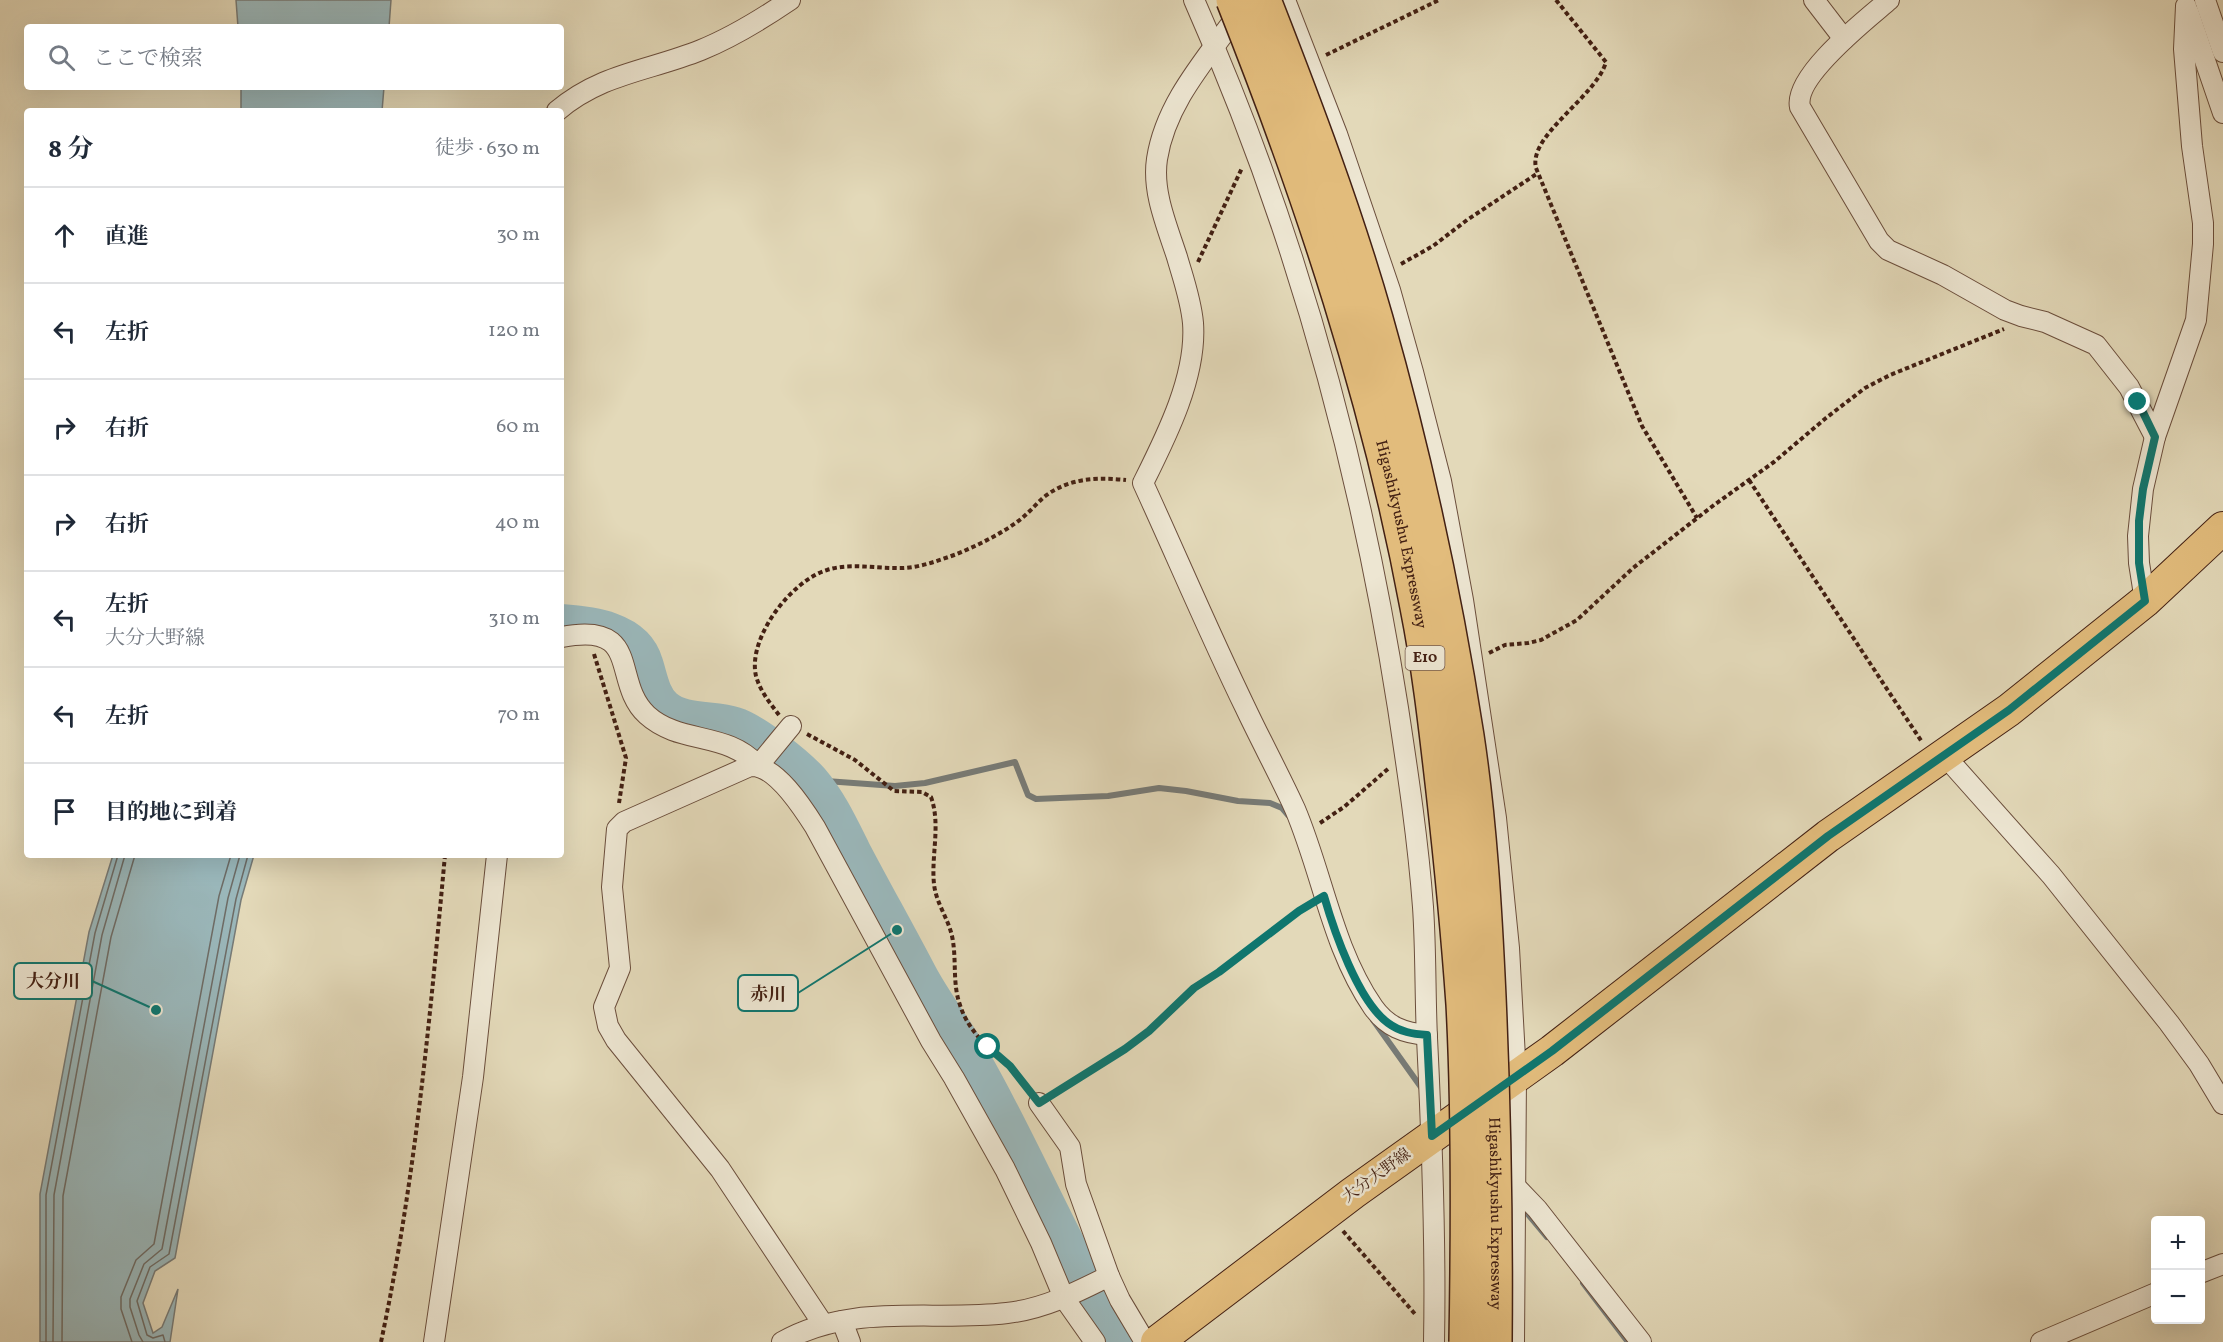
<!DOCTYPE html>
<html lang="ja">
<head>
<meta charset="utf-8">
<style>
  body { margin:0; font-family:Vollkorn,"Noto Serif JP",serif; background:#f6f6f7; color:#1f2937 }
  .controls { position:absolute; right:18px; bottom:18px; display:grid; overflow:hidden; border-radius:6px; box-shadow:0 6px 24px #0002 }
  .controls button { width:54px; height:54px; display:grid; place-items:center; padding:0; border:0; border-bottom:2px solid #e0e1e3; background:#fff; color:#1f2937; font:30px sans-serif }
  .stop { position:absolute; width:18px; height:18px; margin:-14px; border:4px solid #0f766e; border-radius:50%; background:#fff }
  .stop.end { background:#0f766e; border-color:#fff; box-shadow:0 2px 6px #0008 }
  .list { margin:0; padding:0; list-style:none }
  h2 { display:flex; justify-content:space-between; align-items:center; height:78px; margin:0; padding:0 24px; font-size:26px }
  h2 small { font-size:20px; font-weight:400; color:#747a83 }
  .list li { display:grid; grid-template-columns:39px 1fr auto; gap:18px; align-items:center; box-sizing:border-box; height:96px; padding:0 24px; border-top:2px solid #e0e1e3 }
  .list b { display:block; font-size:22px; white-space:nowrap }
  .list p { margin:0; font-size:20px; white-space:nowrap; color:#747a83 }
  .list em { font-size:20px; font-style:normal; color:#747a83 }
  .icon { flex:none; width:33px; height:33px; fill:none; stroke:currentColor; stroke-width:2; stroke-linecap:round; stroke-linejoin:round }
  .map { position:relative; flex:none; width:2223px; height:1342px; overflow:hidden }
  .search { position:absolute; background:#fff; box-shadow:0 6px 24px #0002; left:24px; top:24px; width:540px; height:66px; display:flex; align-items:center; gap:15px; box-sizing:border-box; padding:0 21px; border-radius:6px; color:#747a83; font-size:22px }
  .panel { position:absolute; background:#fff; box-shadow:0 6px 24px #0002; left:24px; top:108px; width:540px; height:750px; border-radius:6px }
  .map>svg:first-child { display:block }
</style>
</head>
<body>
<div class="map">
<svg width="2223" height="1342" viewBox="0 0 2223 1342">
  <rect width="100%" height="100%" fill="#e3d9b9"/>
  <filter id="stains"><feTurbulence type="fractalNoise" baseFrequency=".00333" numOctaves="4"/><feColorMatrix values="0 0 0 0 .2 0 0 0 0 .09 0 0 0 0 .02 0 0 0 .5 -.17"/></filter>
  <radialGradient id="worn" r=".72"><stop offset=".6" stop-color="#630" stop-opacity="0"/><stop offset="1" stop-color="#630" stop-opacity=".3"/></radialGradient>
  <g fill="#9ab7ba" stroke="#777b77" stroke-width="1.5">
    <path d="M236,0H391L389,27H238Z"/>
    <path d="M241,87H384L382,111H241Z"/>
    <path d="M113,855H254L241,900L175,1258L155,1271L143,1303L153,1333L162,1327L178,1289L170,1342H40V1194L89,932Z"/>
  </g>
  <g fill="none" stroke-linecap="round" stroke-linejoin="round">
    <g stroke="#6e6c66" stroke-width="1.5">
      <path d="M46,1342V1195L95,933L118,855"/>
      <path d="M53,1342L54,1195L102,935L125,855"/>
      <path d="M62,1342L63,1196L111,937L135,855"/>
      <path d="M132,1342L121,1309V1297L136,1260L154,1244L219,896L231,855"/>
      <path d="M143,1342L139,1335L130,1307V1299L144,1264L162,1249L228,898L240,855"/>
      <path d="M165,1342L163,1335L153,1338L147,1335L137,1301L150,1267L169,1254L236,899L248,855"/>
    </g>
    <g stroke="#777b77" stroke-width="6">
      <path d="M812,780L895,786L925,783L1015,762L1028,795L1036,799L1108,796L1159,788L1186,791L1238,801L1270,803L1282,808L1288,815"/>
      <path d="M1373,1020L1423,1090"/>
      <path d="M1521,1206L1547,1237"/>
      <path d="M1583,1283L1628,1342"/>
    </g>
    <path stroke="#9ab7ba" stroke-width="34" d="M561,621C591,623 636,628 646,663C651,678 653,695 665,706C683,722 713,717 735,724C755,730 798,764 812,780C830,801 842,827 854,851C875,891 897,930 918,970C934,1002 957,1029 974,1060C1027,1152 1066,1252 1123,1342"/>
    <defs>
      <g id="street">
        <path d="M1194,0C1294,225 1360,465 1398,708C1408,774 1418,840 1423,907C1426,951 1425,995 1427,1038C1432,1139 1436,1241 1434,1342"/>
        <path d="M1285,0L1337,134L1390,290L1413,372L1441,481L1463,600L1496,818L1509,948L1516,1076L1514,1342"/>
        <path d="M1814,0L1844,39"/>
        <path d="M1889,0C1867,19 1793,76 1800,107L1879,241L1888,250L1943,275L2005,310L2021,316L2045,322L2096,345L2129,387L2155,437"/>
        <path d="M2205,0L2223,52"/>
        <path d="M1241,10C1209,56 1166,101 1157,159C1152,192 1167,226 1177,257C1183,278 1191,300 1193,323C1197,376 1166,437 1143,483C1177,557 1209,633 1245,707C1261,741 1279,774 1295,809C1323,875 1332,947 1373,1007C1387,1027 1404,1033 1427,1035"/>
        <path d="M2188,11L2223,113"/>
        <path d="M557,111C602,73 649,71 701,50C733,37 762,19 790,0"/>
        <path d="M2145,601L2139,563L2138,536L2143,489L2155,437L2196,320L2203,244V223L2192,146L2184,49L2186,6"/>
        <path d="M562,637C643,621 611,682 647,715C680,745 728,731 758,766L791,726"/>
        <path d="M1945,756L2051,875L2169,1023L2199,1064L2223,1104"/>
        <path d="M1039,1103L1070,1147L1076,1184L1109,1276L1120,1300L1145,1342"/>
        <path d="M1514,1185L1537,1209L1641,1342"/>
        <path d="M2200,1273L2223,1264"/>
        <path d="M842,1321L850,1342"/>
        <path d="M823,1324L720,1169L616,1040L608,1026L604,1007L620,968L612,887L617,829L624,822L750,766C775,764 803,808 815,827L931,1041L954,1078L1005,1169L1041,1243L1064,1298L1095,1342"/>
        <path d="M434,1342L473,1077L497,855"/>
        <path d="M782,1342C852,1302 932,1322 1007,1313C1044,1309 1077,1292 1109,1276"/>
        <path d="M2041,1342L2156,1293"/>
      </g>
      <path id="primary" d="M1157,1342L1353,1193L1552,1051L1828,836L2009,710L2145,601L2223,528"/>
    </defs>
    <use href="#street" stroke="#6b4e3c" stroke-width="22"/>
    <use href="#primary" stroke="#432013" stroke-width="34"/>
    <g stroke="#432013" stroke-width="4" stroke-dasharray="4.5 3" stroke-linecap="butt">
      <path d="M1556,0L1606,62C1596,97 1528,135 1536,168L1642,426L1697,518"/>
      <path d="M1326,55L1439,0"/>
      <path d="M1198,262L1242,168"/>
      <path d="M1401,264L1433,246L1467,220L1538,173"/>
      <path d="M1749,480L1922,742"/>
      <path d="M1489,653L1505,645L1528,643L1541,640L1577,620L1633,568L1714,505L1774,462L1826,418L1865,388L1890,375L2004,329"/>
      <path d="M594,654L626,758L619,803"/>
      <path d="M779,715C770,703 760,691 756,676C747,638 792,580 827,570C849,563 873,568 895,568C917,569 937,561 957,554C978,545 999,535 1017,522C1027,515 1035,505 1044,497C1068,478 1097,477 1126,480"/>
      <path d="M807,734L855,760L894,791L922,792L931,797C941,825 931,855 934,884C936,903 948,918 952,936C957,959 952,983 960,1005C971,1041 1008,1061 1030,1090"/>
      <path d="M1320,823L1344,807L1389,768"/>
      <path d="M1055,1094L1125,1049L1149,1031L1194,988L1219,972L1308,905"/>
      <path d="M1343,1231L1415,1314"/>
      <path d="M381,1342C415,1182 430,1018 445,855"/>
    </g>
    <use href="#street" stroke="#ede6d2" stroke-width="20"/>
    <use href="#primary" stroke="#e2bc7c" stroke-width="32"/>
    <defs>
      <g id="highway-bridge">
        <path id="s1" d="M1233,0C1311,196 1378,398 1417,607C1429,667 1436,730 1443,791C1451,862 1458,933 1463,1004C1469,1116 1468,1230 1466,1342"/>
        <path id="s2" d="M1264,0C1305,105 1345,210 1376,319C1415,456 1445,595 1467,736C1480,822 1485,910 1489,997C1494,1112 1496,1227 1495,1342"/>
      </g>
    </defs>
    <use href="#highway-bridge" stroke="#432013" stroke-width="36" stroke-linecap="butt"/>
    <use href="#highway-bridge" stroke="#e2bc7c" stroke-width="33"/>
  </g>
  <g fill="none" stroke-linecap="round" stroke-linejoin="round">
    <path stroke="#0f766e" stroke-width="8" d="M988,1047L1010,1066L1039,1103L1125,1049L1149,1031L1194,988L1219,972L1299,911L1324,896C1334,931 1358,1001 1388,1023C1400,1032 1413,1034 1427,1035L1432,1136L1552,1051L1828,836L2009,710L2145,601L2139,563V521L2143,489L2155,437L2138,402"/>
  </g>
  <g text-anchor="middle" dominant-baseline="central" stroke-width="5" stroke-linejoin="round" paint-order="stroke">
    <rect fill="#ede6d2" stroke="#765b4c" stroke-width="1.5" x="1405.5" y="646" width="39" height="24" rx="4.5"/>
    <g font-size="15" font-weight="bold" fill="#432013">
      <text x="1425" y="658">E10</text>
    </g>
    <g font-size="16" fill="#432013" stroke="#ede6d2">
      <text stroke="none"><textPath href="#s1" startOffset="561">Higashikyushu Expressway</textPath></text>
      <text transform="translate(1377 1176) rotate(-36)">大分大野線</text>
      <text stroke="none"><textPath href="#s2" startOffset="1244">Higashikyushu Expressway</textPath></text>
    </g>
  </g>
  <path fill="none" stroke="#0f766e" stroke-width="2" d="M156 1010L92 981M897 930L798 993"/>
  <g fill="#0f766e" stroke="#ede6d2" stroke-width="2">
    <circle cx="156" cy="1010" r="6"/>
    <circle cx="897" cy="930" r="6"/>
  </g>
  <g fill="#ede6d2" stroke="#0f766e" stroke-width="2">
    <rect x="14" y="963" width="78" height="36" rx="6"/>
    <rect x="738" y="975" width="60" height="36" rx="6"/>
  </g>
  <g font-size="18" text-anchor="middle" font-weight="bold" fill="#432013">
    <text x="53" y="987">大分川</text>
    <text x="768" y="1000">赤川</text>
  </g>
  <rect width="100%" height="100%" filter="url(#stains)"/>
  <rect width="100%" height="100%" fill="url(#worn)"/>
</svg>
<div class="controls">
<button>+</button>
<button>−</button>
</div>
<div class="stop" style="left:988px;top:1047px"></div>
<div class="stop end" style="left:2138px;top:402px"></div>
<div class="search"><svg class="icon" aria-label="search" viewBox="0 0 24 24"><circle cx="10" cy="10" r="6"/><path d="M15 15l6 6"/></svg>ここで検索</div>
<section class="panel">
<h2>8 分<small>徒歩 · 630 m</small></h2>
<ul class="list">
<li><svg class="icon" aria-label="ahead" viewBox="0 0 24 24"><path d="M12 20V5M6 11l6-6 6 6"/></svg><div><b>直進</b></div><em>30 m</em></li>
<li><svg class="icon" aria-label="left" viewBox="0 0 24 24"><path d="M17 20v-9H6M10 6l-5 5 5 5"/></svg><div><b>左折</b></div><em>120 m</em></li>
<li><svg class="icon" aria-label="right" viewBox="0 0 24 24"><path d="M7 20v-9h11M14 6l5 5-5 5"/></svg><div><b>右折</b></div><em>60 m</em></li>
<li><svg class="icon" aria-label="right" viewBox="0 0 24 24"><path d="M7 20v-9h11M14 6l5 5-5 5"/></svg><div><b>右折</b></div><em>40 m</em></li>
<li><svg class="icon" aria-label="left" viewBox="0 0 24 24"><path d="M17 20v-9H6M10 6l-5 5 5 5"/></svg><div><b>左折</b><p>大分大野線</p></div><em>310 m</em></li>
<li><svg class="icon" aria-label="left" viewBox="0 0 24 24"><path d="M17 20v-9H6M10 6l-5 5 5 5"/></svg><div><b>左折</b></div><em>70 m</em></li>
<li><svg class="icon" aria-label="arrive" viewBox="0 0 24 24"><path d="M6 21V4h12l-3 4 3 4H6"/></svg><div><b>目的地に到着</b></div></li>
</ul>
</section>
</div>
</body>
</html>
